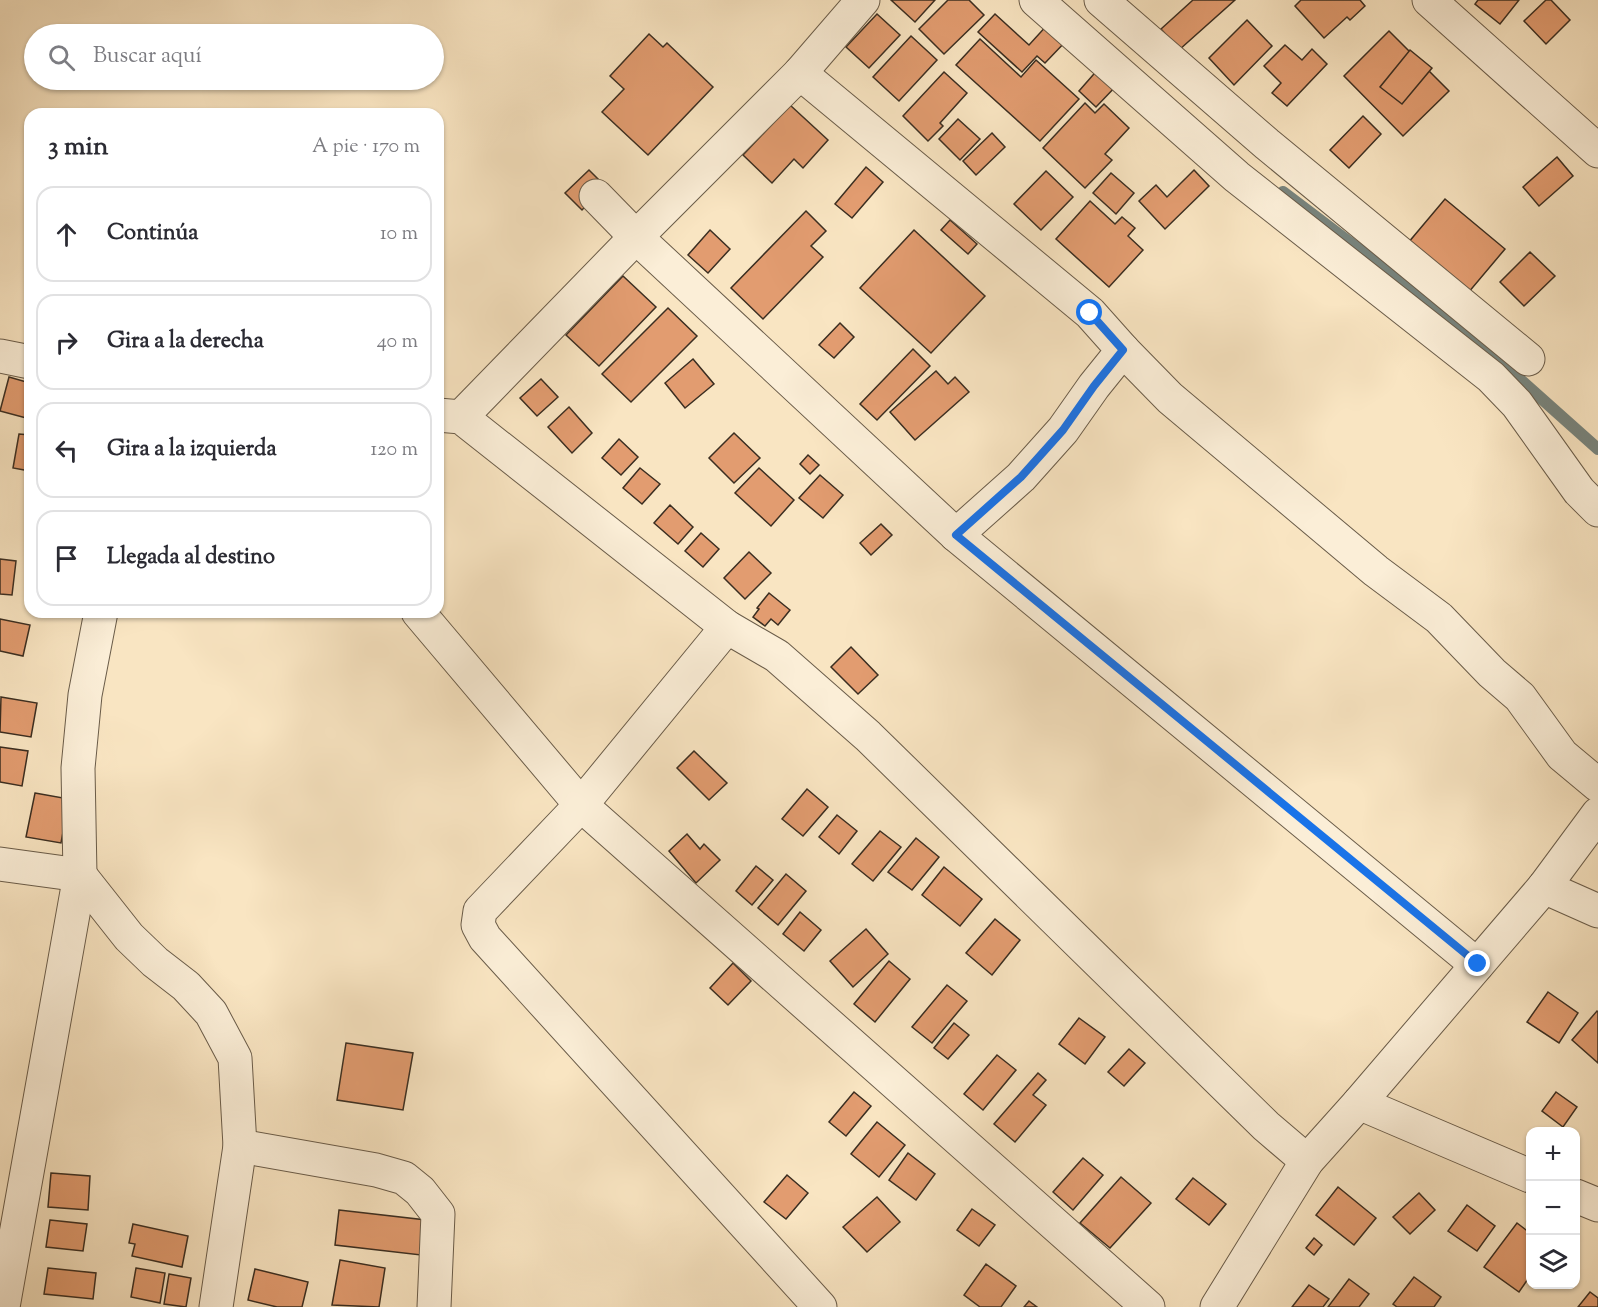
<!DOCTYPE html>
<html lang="es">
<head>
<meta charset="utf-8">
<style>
  body { margin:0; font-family:"Sorts Mill Goudy",serif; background:#f2f2f3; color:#2b2b33 }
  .controls { position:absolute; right:18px; bottom:18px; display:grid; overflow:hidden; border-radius:12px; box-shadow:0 2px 4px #0004 }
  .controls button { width:54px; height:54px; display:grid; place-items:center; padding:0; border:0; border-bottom:2px solid #e1e1e2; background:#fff; color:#2b2b33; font:30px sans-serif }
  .stop { position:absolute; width:18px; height:18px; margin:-14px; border:4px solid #1a73e8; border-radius:50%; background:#fff }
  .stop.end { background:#1a73e8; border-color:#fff; box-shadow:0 2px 6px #0008 }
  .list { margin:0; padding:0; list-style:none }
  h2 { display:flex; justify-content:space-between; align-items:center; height:78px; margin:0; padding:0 24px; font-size:26px }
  h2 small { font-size:20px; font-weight:400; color:#7c7c81 }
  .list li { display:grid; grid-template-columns:39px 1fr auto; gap:18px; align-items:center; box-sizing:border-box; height:96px; margin:0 12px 12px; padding:0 12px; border:2px solid #e1e1e2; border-radius:18px }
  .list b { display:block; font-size:22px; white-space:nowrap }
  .list em { font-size:20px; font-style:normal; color:#7c7c81 }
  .icon { flex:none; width:33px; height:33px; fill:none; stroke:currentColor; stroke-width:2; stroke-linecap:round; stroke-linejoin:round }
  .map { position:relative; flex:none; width:1598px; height:1307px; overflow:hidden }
  .search { position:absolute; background:#fff; box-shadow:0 2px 4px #0004; left:24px; top:24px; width:420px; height:66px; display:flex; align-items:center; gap:15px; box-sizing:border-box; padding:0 21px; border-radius:33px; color:#7c7c81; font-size:22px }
  .panel { position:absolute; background:#fff; box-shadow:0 2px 4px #0004; left:24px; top:108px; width:420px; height:510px; border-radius:18px }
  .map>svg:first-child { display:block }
</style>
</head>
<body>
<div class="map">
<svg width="1598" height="1307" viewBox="0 0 1598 1307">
  <rect width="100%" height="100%" fill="#f9e5c2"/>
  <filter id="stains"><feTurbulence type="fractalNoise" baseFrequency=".00333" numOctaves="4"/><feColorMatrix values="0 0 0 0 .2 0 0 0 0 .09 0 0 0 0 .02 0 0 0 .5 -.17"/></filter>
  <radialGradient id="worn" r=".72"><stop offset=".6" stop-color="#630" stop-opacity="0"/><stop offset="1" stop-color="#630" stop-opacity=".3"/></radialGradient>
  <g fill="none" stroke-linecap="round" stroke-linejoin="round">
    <path stroke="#78847d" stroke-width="12" d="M1283,192L1402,282L1496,358L1598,449"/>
  </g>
  <g fill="#e29c70" stroke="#3b2e21" stroke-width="1.5">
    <path d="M891,0H935L915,22Z"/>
    <path d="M948,0H969L984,15L944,54L919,29Z"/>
    <path d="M1193,0H1235L1179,50L1161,29Z"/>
    <path d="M1301,0H1360L1365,6L1350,20L1347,17L1324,38L1295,6Z"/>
    <path d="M1478,0H1519L1500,24L1475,4Z"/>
    <path d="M1546,0H1551L1570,20L1546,44L1524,21Z"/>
    <path d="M877,14L900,35L869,68L846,47Z"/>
    <path d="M995,14L1029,45L1049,23L1067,40L1045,63L1037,56L1022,72L978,32Z"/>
    <path d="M1247,20L1272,46L1234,85L1209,58Z"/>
    <path d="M1389,31L1449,91L1403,136L1344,76Z"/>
    <path d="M649,34L663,47L667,43L713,87L648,155L602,112L624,89L610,76Z"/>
    <path d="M911,36L937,60L899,101L873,77Z"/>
    <path d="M980,39L1021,77L1036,60L1079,99L1040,141L956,65Z"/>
    <path d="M1285,45L1302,60L1312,49L1327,64L1287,106L1272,93L1281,83L1264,66Z"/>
    <path d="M1410,50L1432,68L1402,104L1380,87Z"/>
    <path d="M1100,67L1118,84L1096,107L1079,91Z"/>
    <path d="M944,72L967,93L940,123L943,126L928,141L903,116Z"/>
    <path d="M1085,103L1095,113L1104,104L1129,128L1105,154L1112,160L1085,188L1043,148Z"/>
    <path d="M790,105L828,140L803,168L794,159L772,183L743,155Z"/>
    <path d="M1363,116L1381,134L1349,168L1330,150Z"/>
    <path d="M958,119L980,139L960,160L939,139Z"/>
    <path d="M992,133L1005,147L976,175L963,161Z"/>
    <path d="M1557,157L1573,176L1539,206L1523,187Z"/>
    <path d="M866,167L883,182L852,218L835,204Z"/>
    <path d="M589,170L605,186L582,210L565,193Z"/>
    <path d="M1194,170L1209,186L1165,229L1139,201L1156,185L1167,197Z"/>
    <path d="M1046,171L1073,197L1041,230L1014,204Z"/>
    <path d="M1111,173L1134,193L1116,214L1093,193Z"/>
    <path d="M1445,199L1505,249L1468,293L1408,243Z"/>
    <path d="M1090,201L1115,224L1122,217L1135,228L1128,236L1143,250L1109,287L1056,239Z"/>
    <path d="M806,211L826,231L811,246L823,257L763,319L731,288Z"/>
    <path d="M950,220L977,244L968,254L941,230Z"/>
    <path d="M710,230L730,249L708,273L688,255Z"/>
    <path d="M914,230L985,296L931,353L860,288Z"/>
    <path d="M1530,252L1555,276L1524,306L1500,282Z"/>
    <path d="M623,276L656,307L599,366L566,335Z"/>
    <path d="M668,308L697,336L631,402L602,374Z"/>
    <path d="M840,323L854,337L834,358L819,345Z"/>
    <path d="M913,349L930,366L877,420L860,404Z"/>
    <path d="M693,359L714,384L685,408L665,383Z"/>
    <path d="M936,371L948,384L955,377L969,392L915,440L890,412Z"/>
    <path d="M9,377L30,383V419L0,411Z"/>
    <path d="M541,379L558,397L537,416L520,398Z"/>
    <path d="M569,407L592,433L572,453L548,427Z"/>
    <path d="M734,433L760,458L734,483L709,458Z"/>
    <path d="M19,434L30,435V471L13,468Z"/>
    <path d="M619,439L638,457L621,475L602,458Z"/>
    <path d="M808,455L819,465L810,474L800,464Z"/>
    <path d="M640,468L660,484L642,504L623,488Z"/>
    <path d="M759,468L794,500L771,526L735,493Z"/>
    <path d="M820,475L843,495L823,518L799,498Z"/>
    <path d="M670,505L693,527L678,544L654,523Z"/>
    <path d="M881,524L892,535L871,555L860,543Z"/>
    <path d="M701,533L719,549L703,567L685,551Z"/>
    <path d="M749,552L771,573L745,599L724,578Z"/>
    <path d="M0,559L16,561L12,595L0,594Z"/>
    <path d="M769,593L790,610L778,625L771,619L765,626L753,617L759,609L757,608Z"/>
    <path d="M0,619L30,625L23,656L0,651Z"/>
    <path d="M851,647L878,675L858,694L831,667Z"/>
    <path d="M1,697L37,703L31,737L0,732Z"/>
    <path d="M0,747L28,751L22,786L0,782Z"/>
    <path d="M694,751L727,783L709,800L677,768Z"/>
    <path d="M807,789L828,807L803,836L782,819Z"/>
    <path d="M35,793L69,799L61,843L26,837Z"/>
    <path d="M837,815L857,831L839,854L819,837Z"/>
    <path d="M880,831L901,847L873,881L852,864Z"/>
    <path d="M687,834L700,849L704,844L720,860L696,883L669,851Z"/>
    <path d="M916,838L939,857L912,890L888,872Z"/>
    <path d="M756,866L773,880L752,905L736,891Z"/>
    <path d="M944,867L982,899L960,926L922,895Z"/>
    <path d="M786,874L806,891L778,925L758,908Z"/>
    <path d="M800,912L821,930L804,951L783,934Z"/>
    <path d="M995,919L1020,940L992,975L966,953Z"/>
    <path d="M866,929L888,954L853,987L830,961Z"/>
    <path d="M889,961L910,979L875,1022L854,1004Z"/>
    <path d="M733,963L751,981L728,1005L710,988Z"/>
    <path d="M947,985L967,1001L932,1043L912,1027Z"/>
    <path d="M1548,992L1578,1013L1559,1043L1527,1022Z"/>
    <path d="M1597,1011L1598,1012V1063L1572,1040Z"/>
    <path d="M1079,1018L1105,1037L1085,1064L1059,1044Z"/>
    <path d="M954,1023L969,1035L948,1059L934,1048Z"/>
    <path d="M346,1043L413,1053L403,1110L337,1100Z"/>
    <path d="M1129,1049L1145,1063L1124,1086L1108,1072Z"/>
    <path d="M997,1055L1016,1070L983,1110L964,1094Z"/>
    <path d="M1038,1073L1046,1080L1033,1095L1046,1105L1015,1142L994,1124Z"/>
    <path d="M854,1092L871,1106L846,1136L829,1122Z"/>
    <path d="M1556,1092L1577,1107L1563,1127L1542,1111Z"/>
    <path d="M877,1122L905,1145L879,1177L851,1154Z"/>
    <path d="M908,1153L935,1174L916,1200L889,1180Z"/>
    <path d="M1083,1158L1103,1175L1073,1210L1053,1192Z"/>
    <path d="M51,1173L90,1176L88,1210L48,1207Z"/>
    <path d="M787,1175L808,1193L786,1219L764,1202Z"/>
    <path d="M1121,1177L1151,1203L1110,1248L1080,1223Z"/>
    <path d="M1193,1178L1226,1204L1209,1225L1176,1199Z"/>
    <path d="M1338,1187L1376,1218L1354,1245L1316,1215Z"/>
    <path d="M1419,1193L1435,1210L1410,1234L1393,1217Z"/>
    <path d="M877,1197L900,1222L867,1252L843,1227Z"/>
    <path d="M1467,1205L1495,1226L1477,1251L1448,1231Z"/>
    <path d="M972,1209L995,1225L979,1246L957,1230Z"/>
    <path d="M339,1210L426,1220L421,1255L335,1245Z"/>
    <path d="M50,1220L87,1224L83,1251L46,1247Z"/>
    <path d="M1517,1223L1530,1233V1276L1519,1292L1484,1267Z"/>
    <path d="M133,1224L188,1236L182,1267L132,1256L135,1244L129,1243Z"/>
    <path d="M1314,1238L1322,1245L1314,1255L1306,1248Z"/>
    <path d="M340,1260L385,1268L379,1307L332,1305Z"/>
    <path d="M986,1264L1016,1286L1001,1307H980L964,1295Z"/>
    <path d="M48,1268L96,1273L93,1299L44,1294Z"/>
    <path d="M136,1268L165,1273L160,1303L131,1297Z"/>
    <path d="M255,1269L308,1282L302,1307H277L248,1300Z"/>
    <path d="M169,1274L191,1278L186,1307L164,1304Z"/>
    <path d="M1414,1277L1441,1297L1434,1307H1397L1393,1304Z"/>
    <path d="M1349,1279L1369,1294L1359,1307H1328Z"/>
    <path d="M1309,1285L1329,1299L1323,1307H1292Z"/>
    <path d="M1590,1292L1598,1298V1307H1578Z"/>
    <path d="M1029,1301L1037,1307H1024Z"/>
  </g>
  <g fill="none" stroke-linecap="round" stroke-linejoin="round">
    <defs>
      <g id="street">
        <path d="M1036,0L1237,177L1491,377L1517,404L1579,491L1598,510"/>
        <path d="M1101,0L1267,144L1528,359"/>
        <path d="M1429,0L1598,151"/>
        <path d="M800,73L1090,313L1123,350L1094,386L1063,430L1021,477L956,535"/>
        <path d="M596,196L636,237L956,535L1477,965"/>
        <path d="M1123,350L1170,398L1376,571L1439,618L1492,673L1520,697L1562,755L1598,785"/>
        <path d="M0,356L30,362"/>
        <path d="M438,415L461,417L727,627L777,656L868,736L1266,1126L1307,1161"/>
        <path d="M461,417L636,237L800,73L863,0"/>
        <path d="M418,612L581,805L1148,1307"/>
        <path d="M727,627L581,805L480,911L478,925L485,938L820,1307"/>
        <path d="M0,864L80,875L129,937L155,962L186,986L211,1013L235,1058L240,1146L216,1307"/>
        <path d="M1544,887L1598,911"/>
        <path d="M1359,1103L1530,1176"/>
        <path d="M240,1146L376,1170L404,1178L420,1191L438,1214L434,1307"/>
        <path d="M1576,1196L1598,1205"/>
        <path d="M3,1307L80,875L78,768L85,695L101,612"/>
        <path d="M1217,1307L1307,1161L1359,1103L1544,887L1598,814"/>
      </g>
    </defs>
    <use href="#street" stroke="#6a5c49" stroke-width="35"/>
    <use href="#street" stroke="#fbeed7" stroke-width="33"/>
  </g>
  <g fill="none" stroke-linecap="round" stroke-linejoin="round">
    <path stroke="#1a73e8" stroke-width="8" d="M1090,313L1123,350L1094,386L1063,430L1021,477L956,535L1478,964"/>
  </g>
  <rect width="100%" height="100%" filter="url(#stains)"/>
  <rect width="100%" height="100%" fill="url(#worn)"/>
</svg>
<div class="controls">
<button>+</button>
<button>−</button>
<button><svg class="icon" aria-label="layers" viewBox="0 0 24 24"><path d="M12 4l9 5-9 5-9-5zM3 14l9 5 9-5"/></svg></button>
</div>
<div class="stop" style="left:1090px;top:313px"></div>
<div class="stop end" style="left:1478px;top:964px"></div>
<div class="search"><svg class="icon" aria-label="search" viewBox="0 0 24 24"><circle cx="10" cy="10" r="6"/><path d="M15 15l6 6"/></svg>Buscar aquí</div>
<section class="panel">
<h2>3 min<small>A pie · 170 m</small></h2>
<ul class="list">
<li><svg class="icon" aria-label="ahead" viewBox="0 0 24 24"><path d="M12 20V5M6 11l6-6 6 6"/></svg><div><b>Continúa</b></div><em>10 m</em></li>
<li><svg class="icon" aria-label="right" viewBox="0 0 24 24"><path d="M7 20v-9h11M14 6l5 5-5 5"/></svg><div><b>Gira a la derecha</b></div><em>40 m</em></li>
<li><svg class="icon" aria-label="left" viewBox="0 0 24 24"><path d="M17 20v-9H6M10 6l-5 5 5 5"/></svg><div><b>Gira a la izquierda</b></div><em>120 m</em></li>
<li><svg class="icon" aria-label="arrive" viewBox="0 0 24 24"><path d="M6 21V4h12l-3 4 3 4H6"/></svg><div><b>Llegada al destino</b></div></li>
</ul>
</section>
</div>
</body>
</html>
